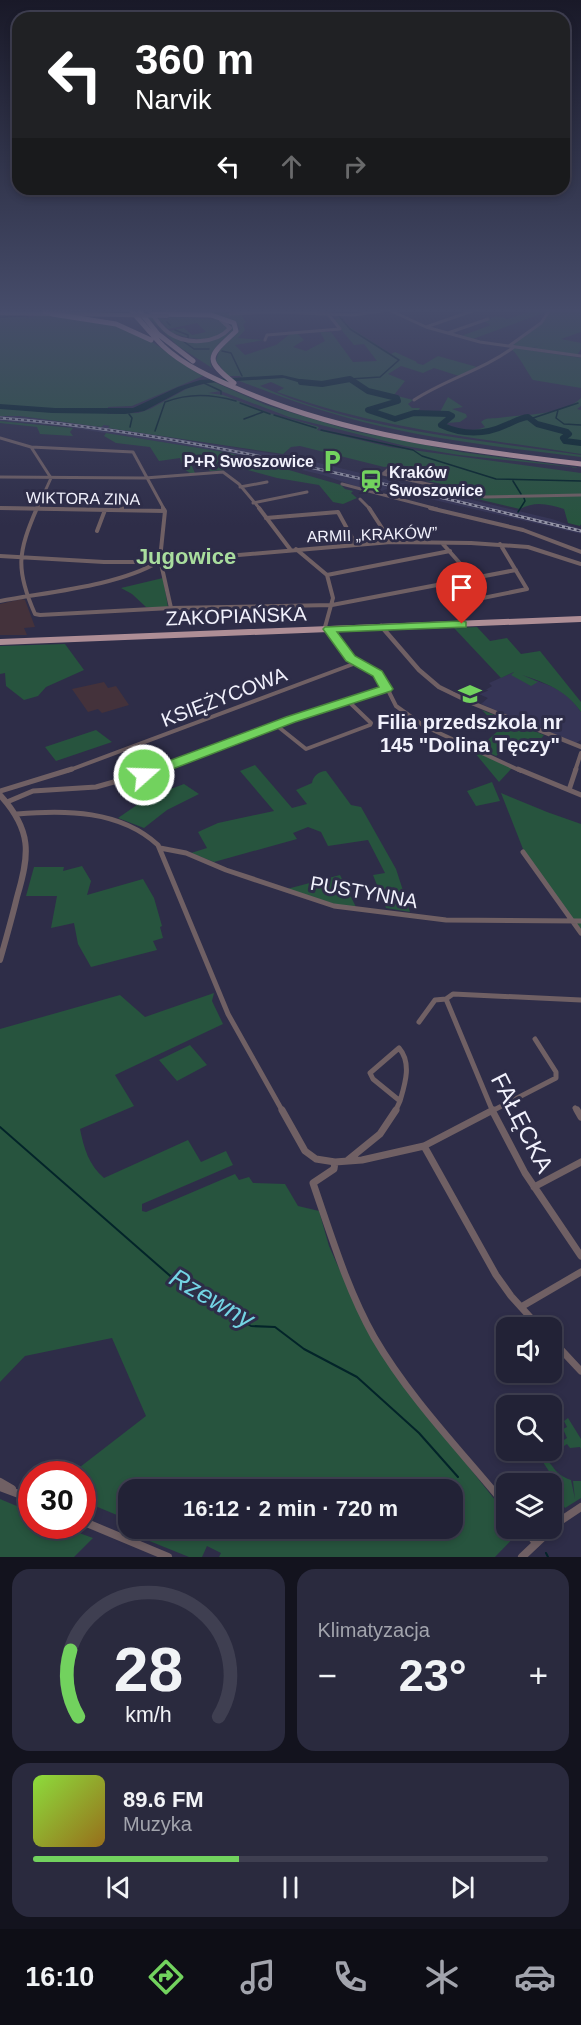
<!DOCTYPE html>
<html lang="pl">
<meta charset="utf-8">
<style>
body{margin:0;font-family:Helvetica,sans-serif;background:#2a2a3e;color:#f1f3f6;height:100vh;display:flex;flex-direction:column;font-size:22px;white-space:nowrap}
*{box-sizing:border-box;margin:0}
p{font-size:20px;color:#a2a4ad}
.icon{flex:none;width:33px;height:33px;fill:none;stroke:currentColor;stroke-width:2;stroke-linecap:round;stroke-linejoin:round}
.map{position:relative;height:1557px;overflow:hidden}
.drawer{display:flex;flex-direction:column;gap:12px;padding:12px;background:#13131e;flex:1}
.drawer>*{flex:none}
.guide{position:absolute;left:12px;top:12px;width:558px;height:183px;border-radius:18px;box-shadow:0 3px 9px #0003,0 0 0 2px #3f3f51;background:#202124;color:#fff;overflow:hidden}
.controls{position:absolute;left:496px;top:1317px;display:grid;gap:12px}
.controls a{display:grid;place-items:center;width:66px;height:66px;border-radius:12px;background:#222236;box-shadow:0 3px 9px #0003,0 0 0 2px #3f3f51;font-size:30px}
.speed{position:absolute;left:18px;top:1461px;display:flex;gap:12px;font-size:30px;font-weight:700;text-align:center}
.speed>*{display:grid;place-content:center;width:78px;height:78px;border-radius:50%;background:#222236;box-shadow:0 3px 9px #0003,0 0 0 2px #3f3f51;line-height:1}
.speed .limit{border:9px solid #d22;background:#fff;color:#111}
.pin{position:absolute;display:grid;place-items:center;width:51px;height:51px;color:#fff;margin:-62px -26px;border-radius:50% 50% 50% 0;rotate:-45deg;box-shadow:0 0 6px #0007}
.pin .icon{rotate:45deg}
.me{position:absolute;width:66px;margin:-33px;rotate:70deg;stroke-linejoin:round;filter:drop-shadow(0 0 4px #0008)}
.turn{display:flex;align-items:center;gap:21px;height:126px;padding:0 24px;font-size:27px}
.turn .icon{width:78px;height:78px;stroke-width:2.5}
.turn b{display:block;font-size:42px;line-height:51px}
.lanes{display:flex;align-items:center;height:57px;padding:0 24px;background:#0003;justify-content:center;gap:30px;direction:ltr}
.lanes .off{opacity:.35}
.big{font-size:45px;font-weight:700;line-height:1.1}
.drawer .tile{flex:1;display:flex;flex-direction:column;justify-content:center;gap:9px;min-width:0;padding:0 21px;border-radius:18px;background:#2a2a3e}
.drawer .dial{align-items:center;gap:0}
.dial svg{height:156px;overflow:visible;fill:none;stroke:#3f3f51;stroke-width:7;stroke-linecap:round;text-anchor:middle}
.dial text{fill:#f1f3f6;stroke:none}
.song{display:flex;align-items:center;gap:18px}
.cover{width:72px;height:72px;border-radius:9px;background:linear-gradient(135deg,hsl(90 70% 55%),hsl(40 70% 35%))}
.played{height:6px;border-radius:3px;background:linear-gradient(90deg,#72d25e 40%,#3f3f51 40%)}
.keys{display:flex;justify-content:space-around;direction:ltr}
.heat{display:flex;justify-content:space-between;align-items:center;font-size:33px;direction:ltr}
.drawer .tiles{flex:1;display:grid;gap:12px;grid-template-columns:1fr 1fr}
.tile:last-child{grid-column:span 2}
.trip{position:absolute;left:118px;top:1479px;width:345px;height:60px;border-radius:18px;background:#222236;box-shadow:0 3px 9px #0003,0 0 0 2px #3f3f51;font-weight:700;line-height:60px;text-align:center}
.tab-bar{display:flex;height:96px;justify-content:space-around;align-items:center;background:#0e0e16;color:#a2a4ad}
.tab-bar .icon{width:42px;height:42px}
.tab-bar .on{color:#72d25e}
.tab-bar b{font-size:27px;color:#f1f3f6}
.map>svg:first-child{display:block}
</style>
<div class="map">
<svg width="581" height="1557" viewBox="0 0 581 1557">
<rect width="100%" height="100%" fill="#2e2d48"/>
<!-- commercial -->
<path fill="#44323b" d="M22,599L25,600L35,627L24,628L27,635H0V604Z
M104,682L108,688L116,686L129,705L102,713L98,709L88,712L72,689Z"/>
<!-- built -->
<path fill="#363556" d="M0,416H20L101,427L103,424L110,426L109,428L294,457L552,519L581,529V534L387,489L376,493L323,475L230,453L61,426L0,421Z
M514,672L553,687L569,696L581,712V740L576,743L481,704L488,698L479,694L492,686L489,683Z"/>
<!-- green -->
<path fill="#27543e" d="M182,308H216L229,314H241L246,323L243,324L245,330L238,338L264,340L235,345L245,355L276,345L290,334L297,333L304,340L293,347L306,351L325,341L320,332H331L353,362L377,361L364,344L354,345L333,320L339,319L338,315L351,328L391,354L395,352L417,362L416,363L423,365L438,356L477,367L459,376L434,368L423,373L401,366L388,374L405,381L394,395L413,400L408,404L412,408H420L418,411L429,414L440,412L448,397L463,407L452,409L466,414L467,417L460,422L446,423C455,432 473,432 485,427L481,422C486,417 491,419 498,418C523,414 563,416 581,398V406L577,409L581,410V454C481,438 379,429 283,394L277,392L284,388L271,382L260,386C361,431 473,439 581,455V457C508,448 434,440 363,422C320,411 278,396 237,380H244L240,376H228L216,361L219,351L238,332L240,328L236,322L214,314L174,312Z
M538,308H550L549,311L473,339L461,336L491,325L483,321L497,316L508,319Z
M552,308H581V332L561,339L581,343V349L577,355L531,349L543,344L529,349L512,346C526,333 544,326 552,308Z
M0,314L27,315L26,319C38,310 95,319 111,324C123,327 139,334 149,340C168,352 183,366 203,376L132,406L108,407L107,414L138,413L150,409L190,387L214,382L266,405L353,431L461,452L581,468L459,455L405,446L289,417L221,391L208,393L223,395L272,414L319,427L317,430L390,447L581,473V524L580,526L568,523L564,509C548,504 535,501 520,509L465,496L467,489L427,481L419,477L409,467L401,465L384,467L300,446L291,447L283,454L108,428L110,426L104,425L101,427L20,416H0Z
M148,317H152C157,323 162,331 169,335C183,344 223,344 232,329L231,325L218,317L232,323L234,329C224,340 204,352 212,368L178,346Z
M157,317L168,320L169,317L216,319L223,322L228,328C215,345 184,339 169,331L184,328L192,335L206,332L197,323L168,329Z
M515,348L581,358V388L533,380C527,372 518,354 512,350Z
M0,421L73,428L70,432L73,436L40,434L37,427L0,423Z
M106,433L230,453L341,485L345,489L353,491L351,493L357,498L343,504L333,502L319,485L277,478L233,466L227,470L210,471L202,460L190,462L195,473H190L184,469L180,458L159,461L150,447L116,443L104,436Z
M163,578L168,607H146L132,594L121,588Z
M477,627L490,641L507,638L521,654L540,651L581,702V712C566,690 546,683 522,675L538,682L531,686L511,675L514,672L501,678L454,628Z
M65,644L84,670L46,687L38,696L24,700L6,686L5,673L0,674V646Z
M482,710L544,735L532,750L515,745L512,742L496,756L479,748L500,729Z
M96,730L112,742L56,761L45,747Z
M470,747L512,768L499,782Z
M255,765L292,808L307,804L296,790L312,783C313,776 319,771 326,771L351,805L361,807L396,869L410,912L386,908L373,875L385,873L368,840L328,846L321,832L308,827L293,833L297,839L214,862L191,853L207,848L198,832L218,823L274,811L240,771Z
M492,782L500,801L476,806L467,791Z
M184,784L199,794L167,810L144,828L118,818L147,798Z
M501,793L547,812L581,824V930L523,849Z
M82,866L91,881L87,895L143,879L154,898L162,926L160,927L163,938L153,941L157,950L91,967L78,944L74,923L51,928L57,896H26L34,867H64L63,871Z
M340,875L356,907L338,905L287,889Z
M214,993L212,1001L223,1024L115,1075L134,1106L80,1129C84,1149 89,1165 104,1178L188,1140L201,1162L226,1151L233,1165L142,1204V1211L146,1212L235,1174L239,1180L249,1177L253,1183L285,1184L298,1206L319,1211L329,1246L353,1300L403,1384L499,1505L498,1511L507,1524V1528L522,1529L495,1557H219L221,1553L207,1546L202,1557H189L137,1536L141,1528H453V1490H129V1520L83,1501L82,1474H71L146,1416L112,1338L25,1356L0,1382V1029L120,995L145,1017Z
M190,1045L207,1065L177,1081L159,1060Z
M568,1418L581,1439V1449L580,1447L570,1448L567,1444L561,1448L555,1458L552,1453L555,1449L552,1444L556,1445L567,1438L563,1429L567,1427L564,1421Z
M543,1458C556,1465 551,1473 571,1480L575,1499L573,1481H581V1498L565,1508L555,1495L556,1482L541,1459Z
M0,1499L31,1512L32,1526H60L93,1538L74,1557H0Z"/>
<!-- water -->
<path fill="#032429" d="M282,375L312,382L311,386L284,378L206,383L185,389L144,411L125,414L52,413L0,409V404L55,408H133L178,387L200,380Z"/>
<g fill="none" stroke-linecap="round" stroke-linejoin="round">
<!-- stream-far1 -->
<path stroke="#032429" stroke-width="1.5" d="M338,315L350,329L399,360L380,377L350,379
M0,317L27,316
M167,322L170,325
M175,330L188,335V338
M183,341L194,349H209
M222,351L231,353L242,376
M204,383L221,391V394
M240,403L270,414
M558,410L556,418L564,424L581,425
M129,414L132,418L130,427
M274,415L316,428
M533,418L578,403
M244,419L263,412
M321,430L413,450L422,456L496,479L581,481
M155,431L165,402C189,393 211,394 236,401
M513,481L521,494
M518,512L525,501L524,498"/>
<!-- stream -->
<path stroke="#032429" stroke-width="2" d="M0,1127L184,1288L251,1326L275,1327L304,1349L357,1377L419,1433L458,1477
M546,1553L548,1557"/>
<!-- river -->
<path stroke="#032429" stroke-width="6" d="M301,382L322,384L350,379L368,391L397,398L398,401L368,410L395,419L414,413L448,414L452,416L441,425C462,435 485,435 506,425C514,422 519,418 528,417L537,424L567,432L569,434L563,438L565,441L581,443"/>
<!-- minor-far3 -->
<path stroke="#706064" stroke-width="3" d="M230,314L275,312L353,315L389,310L426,327L480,342L581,356
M426,327L481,308
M448,333L488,319
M265,340L267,335L340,329L328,314
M509,346L541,323L551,308
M414,400C446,379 483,370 514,347
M0,438L31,447L51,478L37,509
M31,447L133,452L164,509
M383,474L485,497L581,495
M383,474L391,467H402L413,478V481
M0,477L145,478L223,472L239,484L260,509
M342,484L437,509
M240,487L267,482
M360,499L370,509
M253,503L307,492
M0,508L64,509
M121,509L124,498"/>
<!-- minor-far2 -->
<path stroke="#706064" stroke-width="4" d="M0,508L165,511
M37,508C18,552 15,569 35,614L40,615L171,608L332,605L516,570
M163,508L165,511L160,559L171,608
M259,508L290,549
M369,508L391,542
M430,508L523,530L581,552
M121,510L122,508
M266,518L338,512L356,545
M97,531L105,510
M442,543L473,578
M296,549L327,575L333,598L325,627
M0,556L104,562H158L391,542L471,543L528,547L581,564
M327,575L450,551
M443,585L458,603L527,589L500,544
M0,601C47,592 118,586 158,562
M329,629L353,661L382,678L396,706L424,726L521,771
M276,725L306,749L370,725L371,723L348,701
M67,771L356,663
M156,771L291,720L387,689
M575,771L581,753"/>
<!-- minor-far1 -->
<path stroke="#706064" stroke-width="5" d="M518,769L581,795
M569,790L576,769
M0,791L72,769
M7,802L33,791L96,787L160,769
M17,814C66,810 120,810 158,845L228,1014L283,1112
M160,848L186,853L226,870L334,906L446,920L581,921
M523,852L581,933
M446,999L493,1112
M419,1022L435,1000L446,999L453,994L581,1000
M399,1048C412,1063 405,1084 400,1101L373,1079L370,1073Z
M575,1108L578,1112
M395,1112L400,1101
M490,1112L556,1078V1072L535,1039"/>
<!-- minor -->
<path stroke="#706064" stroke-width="7" d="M282,1110L305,1151L316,1159L335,1162L334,1169L313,1183C331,1235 347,1289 374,1337C410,1399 462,1452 507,1507
M492,1110L525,1173L581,1256
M577,1110L581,1117
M424,1146L496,1275L511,1296L540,1328
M348,1160L380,1134L396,1110
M335,1162L362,1160L424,1146L493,1110
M534,1187L581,1162
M521,1307L581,1272
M552,1340L581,1371
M524,1528L536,1544"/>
<!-- tertiary-far2 -->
<path stroke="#706064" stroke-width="4.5" d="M381,626L419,670L439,687L472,703L581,747"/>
<!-- tertiary-far1 -->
<path stroke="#706064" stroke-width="6" d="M0,795C32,830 30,854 17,897C12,918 6,939 0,960"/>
<!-- tertiary -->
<path stroke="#706064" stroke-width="8" d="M0,1482L12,1489
M0,1487L32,1499
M82,1521L168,1557
M522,1557L560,1521L581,1507"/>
<!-- secondary -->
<path stroke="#937a80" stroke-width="4" d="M148,308C154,317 160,327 169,333C186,345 216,344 230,328L221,320
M0,313L51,314
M166,313L180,308
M64,314L120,315"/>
<!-- primary -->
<path stroke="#ae8e96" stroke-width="6" d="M0,642L581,619"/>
<!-- motorway -->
<path stroke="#c79fa9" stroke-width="5" d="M129,308C140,320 151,334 163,346C183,365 212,378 238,389C346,436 465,450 581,464
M137,308L158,334L193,361
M45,312L80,308
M52,314L116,324L151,340
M153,314L211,315L234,323L236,331C210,356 202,358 234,383"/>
<!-- rail casing -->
<g stroke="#9696a8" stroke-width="3">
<path id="rail" d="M0,418C197,433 389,486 581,531"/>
</g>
<!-- rail -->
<use href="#rail" stroke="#2e2d48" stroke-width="1.5" stroke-dasharray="3" stroke-linecap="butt"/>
<!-- secondary-bridge -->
<path stroke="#937a80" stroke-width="4" d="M120,315L167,316"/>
</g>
<!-- sky -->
<linearGradient id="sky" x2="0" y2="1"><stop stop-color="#191928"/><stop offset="0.59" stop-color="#464c6a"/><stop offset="1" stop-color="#464c6a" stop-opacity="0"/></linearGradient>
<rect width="581" height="526" fill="url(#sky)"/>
<!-- route -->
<path fill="#72d25e" stroke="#4a883d" stroke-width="1.5" d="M462,621L466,622V627L337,632L355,656L382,671L393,689L391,691L295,722L149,778L144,779L137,775L139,772L286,717L379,687L373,676L346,661L323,629L325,627Z"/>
<!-- icons -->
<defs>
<g id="parking-bare" transform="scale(1.8)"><path d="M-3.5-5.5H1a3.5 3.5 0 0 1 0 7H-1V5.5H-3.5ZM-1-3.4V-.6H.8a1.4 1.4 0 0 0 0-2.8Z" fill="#72d25e" stroke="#2e2d48" stroke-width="2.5" paint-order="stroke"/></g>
<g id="station-bare" transform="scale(1.8)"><path d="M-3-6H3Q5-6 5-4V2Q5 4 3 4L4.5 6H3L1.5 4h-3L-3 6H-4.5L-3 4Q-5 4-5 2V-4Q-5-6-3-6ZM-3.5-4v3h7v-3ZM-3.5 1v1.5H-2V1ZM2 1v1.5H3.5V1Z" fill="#72d25e" stroke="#2e2d48" stroke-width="2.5" paint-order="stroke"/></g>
<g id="school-bare" transform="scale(1.8)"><path d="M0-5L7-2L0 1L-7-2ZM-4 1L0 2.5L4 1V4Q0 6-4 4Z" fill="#72d25e" stroke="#2e2d48" stroke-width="2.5" paint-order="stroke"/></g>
</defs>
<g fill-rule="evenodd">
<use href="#parking-bare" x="332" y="461"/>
<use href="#station-bare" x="371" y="481"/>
<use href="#school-bare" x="470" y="694"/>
</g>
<g text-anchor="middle" stroke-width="6" stroke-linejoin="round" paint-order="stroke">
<!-- far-poi labels -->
<g font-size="16" font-weight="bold" fill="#f1f1fc" stroke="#2e2d48" text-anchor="end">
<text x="314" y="467">P+R Swoszowice</text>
<text x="389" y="478" text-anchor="start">Kraków<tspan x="389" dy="18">Swoszowice</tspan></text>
</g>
<!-- far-street labels -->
<g font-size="16" fill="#f1f1fc" stroke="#2e2d48">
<text transform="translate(83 498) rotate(1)" y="6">WIKTORA ZINA</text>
<text transform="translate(372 534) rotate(-2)" y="6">ARMII „KRAKÓW”</text>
</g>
<!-- street labels -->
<g font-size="20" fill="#f1f1fc" stroke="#2e2d48">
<text transform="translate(236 616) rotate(-2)" y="7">ZAKOPIAŃSKA</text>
<text transform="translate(224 697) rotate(-21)" y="7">KSIĘŻYCOWA</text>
<text transform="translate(364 892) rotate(10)" y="7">PUSTYNNA</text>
</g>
<!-- poi labels -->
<g font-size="20" font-weight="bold" fill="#f1f1fc" stroke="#2e2d48">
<text x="470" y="729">Filia przedszkola nr<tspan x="470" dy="23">145 "Dolina Tęczy"</tspan></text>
</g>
<!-- quarter labels -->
<g font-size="22" font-weight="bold" fill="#a9dd9e" stroke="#2e2d48">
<text x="186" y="564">Jugowice</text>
</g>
<!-- near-street labels -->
<g font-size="24" fill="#f1f1fc" stroke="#2e2d48">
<text transform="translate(522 1123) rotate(63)" y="8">FAŁĘCKA</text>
</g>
<!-- near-water labels -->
<g font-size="26" font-style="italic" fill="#73d4e4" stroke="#2e2d48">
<text transform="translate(212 1298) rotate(30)" y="9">Rzewny</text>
</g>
</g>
</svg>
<div class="controls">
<a><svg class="icon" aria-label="sound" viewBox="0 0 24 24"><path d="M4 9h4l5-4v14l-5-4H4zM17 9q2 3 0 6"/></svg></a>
<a><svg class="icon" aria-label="search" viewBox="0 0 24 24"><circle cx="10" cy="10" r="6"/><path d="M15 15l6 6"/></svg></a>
<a><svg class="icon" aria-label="layers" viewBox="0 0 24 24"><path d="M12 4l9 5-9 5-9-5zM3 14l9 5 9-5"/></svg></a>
</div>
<div class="speed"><div class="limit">30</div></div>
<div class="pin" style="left:462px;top:624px;background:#d93025"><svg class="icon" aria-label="arrive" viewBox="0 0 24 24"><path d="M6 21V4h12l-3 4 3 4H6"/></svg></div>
<svg class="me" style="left:144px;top:775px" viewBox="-20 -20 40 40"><circle r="17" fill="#72d25e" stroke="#fff" stroke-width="3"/><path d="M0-11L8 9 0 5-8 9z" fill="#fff"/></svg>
<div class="trip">16:12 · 2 min · 720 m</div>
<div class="guide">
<div class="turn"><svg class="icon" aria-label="left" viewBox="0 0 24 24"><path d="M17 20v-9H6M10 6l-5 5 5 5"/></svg><div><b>360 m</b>Narvik</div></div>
<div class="lanes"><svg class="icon" aria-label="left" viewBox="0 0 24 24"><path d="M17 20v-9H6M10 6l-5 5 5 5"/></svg><svg class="icon off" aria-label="ahead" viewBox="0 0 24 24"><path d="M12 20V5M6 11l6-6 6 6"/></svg><svg class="icon off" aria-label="right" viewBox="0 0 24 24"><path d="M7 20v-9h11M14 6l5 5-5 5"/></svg></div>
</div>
</div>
<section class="drawer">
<div class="tiles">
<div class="tile dial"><svg viewBox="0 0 100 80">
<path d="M14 69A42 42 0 1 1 86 69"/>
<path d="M14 69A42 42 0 0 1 10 35" stroke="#72d25e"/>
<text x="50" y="56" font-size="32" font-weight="700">28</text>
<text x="50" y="72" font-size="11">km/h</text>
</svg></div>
<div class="tile"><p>Klimatyzacja</p>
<div class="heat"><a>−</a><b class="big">23°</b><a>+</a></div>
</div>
<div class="tile">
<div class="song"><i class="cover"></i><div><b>89.6 FM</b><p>Muzyka</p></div></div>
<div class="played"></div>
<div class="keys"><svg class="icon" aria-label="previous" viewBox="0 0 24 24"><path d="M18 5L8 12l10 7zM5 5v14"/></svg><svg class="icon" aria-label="pause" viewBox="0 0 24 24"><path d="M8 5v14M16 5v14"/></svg><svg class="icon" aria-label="next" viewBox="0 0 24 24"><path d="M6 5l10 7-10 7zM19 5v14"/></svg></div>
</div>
</div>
</section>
<nav class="tab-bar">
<b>16:10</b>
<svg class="icon on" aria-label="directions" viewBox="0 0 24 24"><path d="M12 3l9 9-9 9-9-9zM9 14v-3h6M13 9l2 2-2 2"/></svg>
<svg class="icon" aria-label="music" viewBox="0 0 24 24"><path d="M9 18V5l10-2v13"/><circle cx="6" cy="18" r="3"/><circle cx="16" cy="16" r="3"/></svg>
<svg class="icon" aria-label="phone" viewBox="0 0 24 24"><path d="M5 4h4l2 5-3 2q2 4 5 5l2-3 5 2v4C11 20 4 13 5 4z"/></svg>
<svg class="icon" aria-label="climate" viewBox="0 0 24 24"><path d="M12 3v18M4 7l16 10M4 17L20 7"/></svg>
<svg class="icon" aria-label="car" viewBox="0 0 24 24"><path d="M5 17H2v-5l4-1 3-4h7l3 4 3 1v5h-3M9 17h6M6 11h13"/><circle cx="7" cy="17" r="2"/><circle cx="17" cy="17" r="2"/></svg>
</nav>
